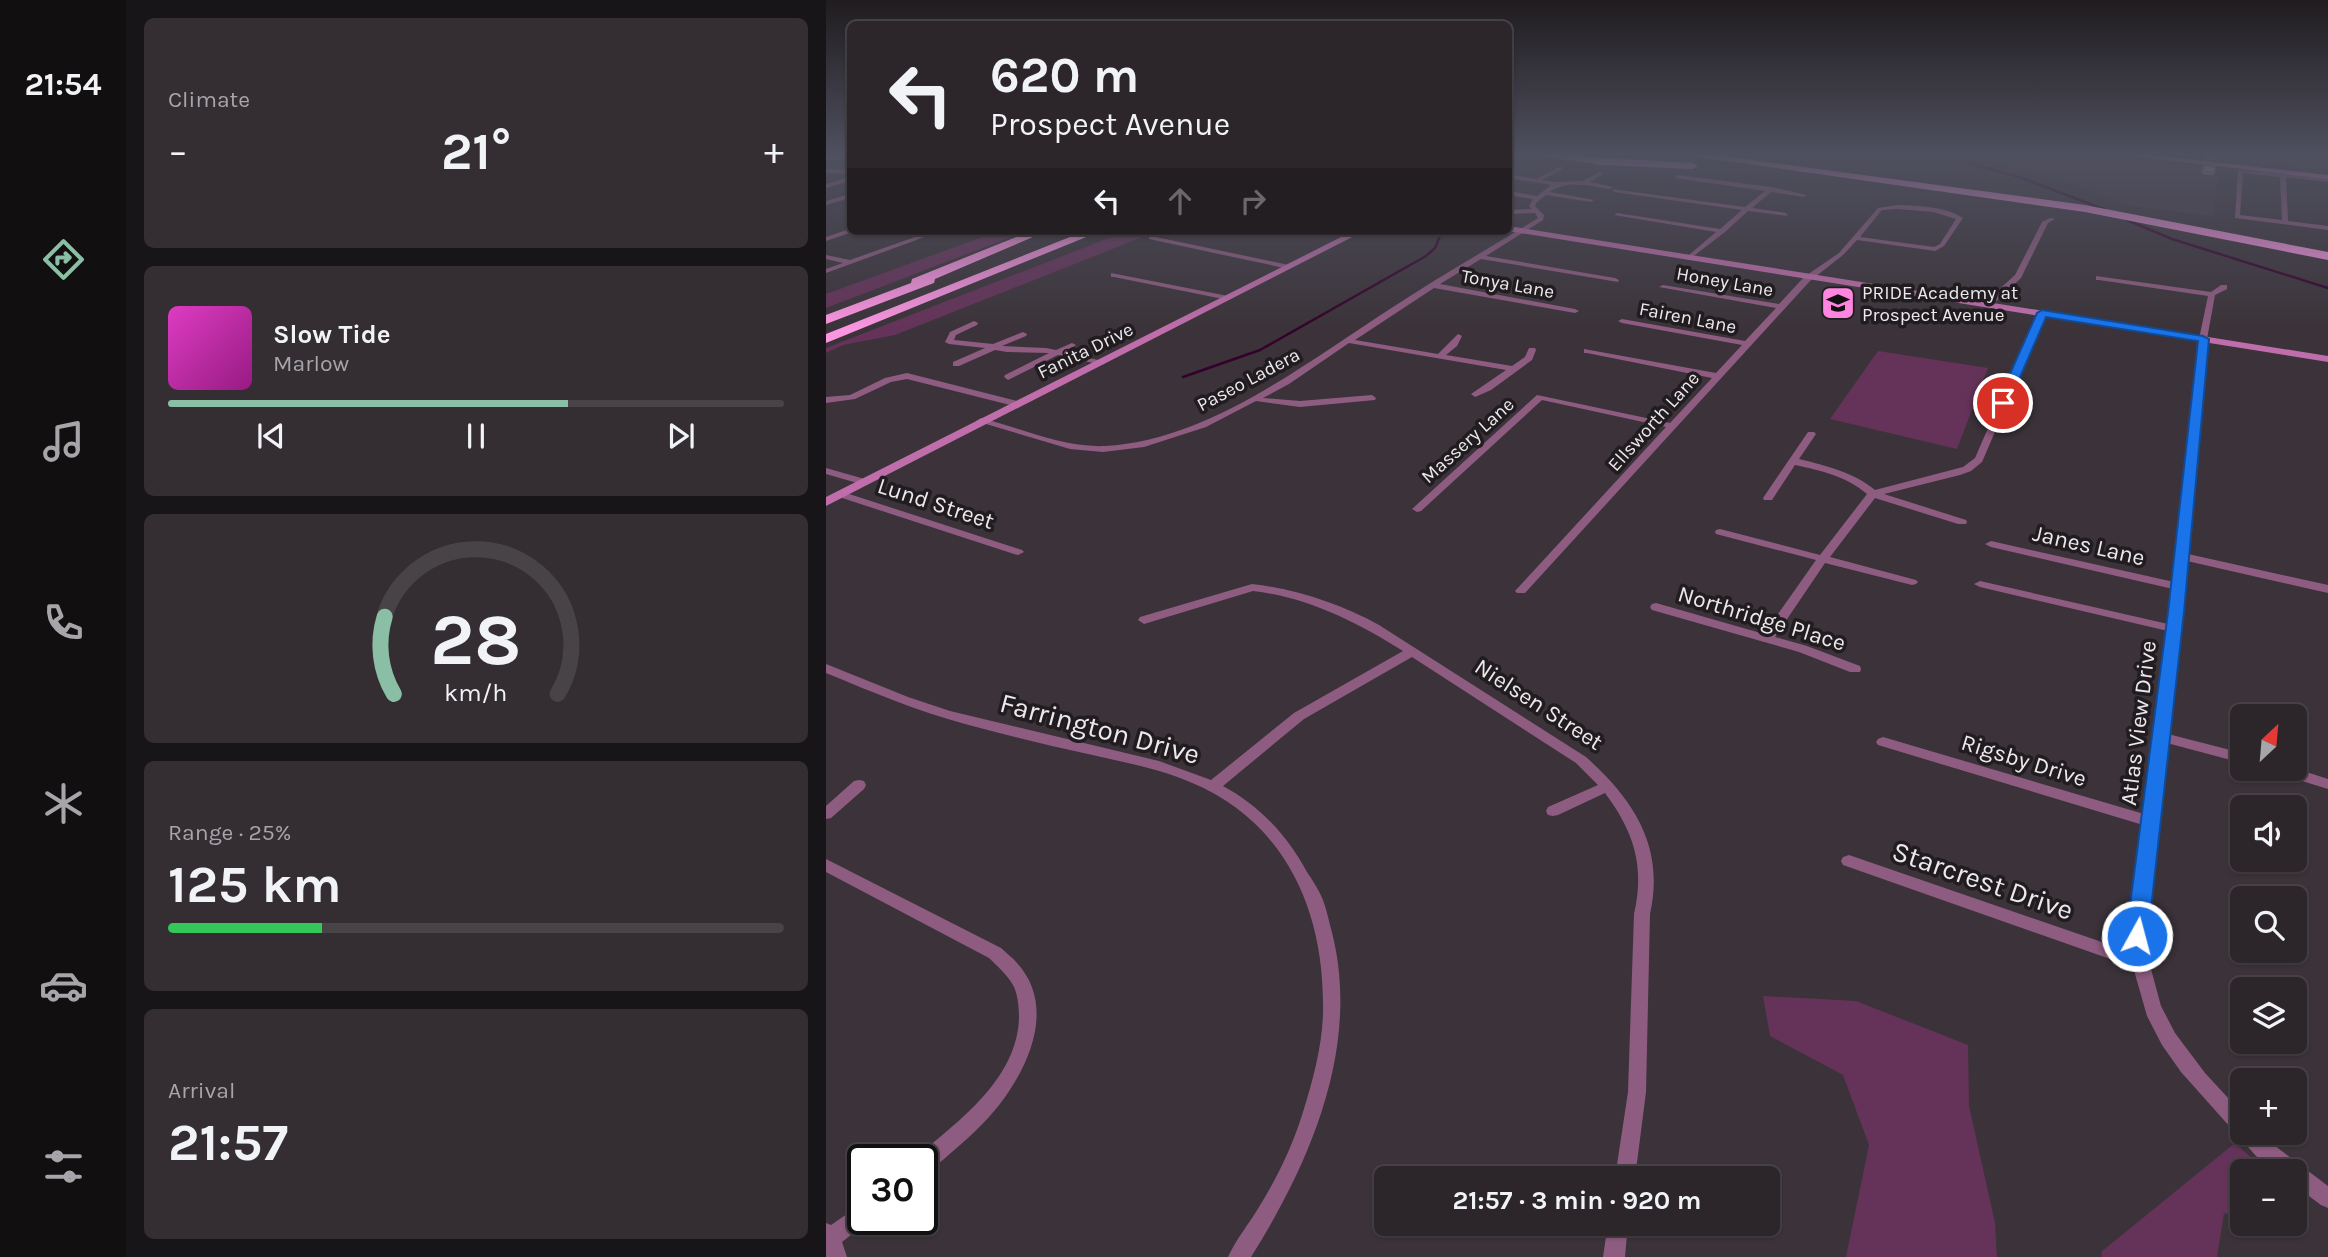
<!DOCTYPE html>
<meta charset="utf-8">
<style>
body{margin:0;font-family:Karla,sans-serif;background:#342e33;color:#f1f3f6;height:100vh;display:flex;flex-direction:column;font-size:26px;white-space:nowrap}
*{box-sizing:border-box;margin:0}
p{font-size:23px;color:#a6a5a9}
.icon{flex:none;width:38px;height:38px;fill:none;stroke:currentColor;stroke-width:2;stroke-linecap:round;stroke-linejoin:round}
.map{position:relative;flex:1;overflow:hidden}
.drawer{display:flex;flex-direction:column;gap:18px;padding:18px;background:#181518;width:700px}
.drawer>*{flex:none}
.guide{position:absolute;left:21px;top:21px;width:665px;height:214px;border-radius:10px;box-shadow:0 2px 5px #0004,0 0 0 2px #484347;background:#2c262b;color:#f1f3f6;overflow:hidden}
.needle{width:46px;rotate:26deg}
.tools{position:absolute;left:1404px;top:704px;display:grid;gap:14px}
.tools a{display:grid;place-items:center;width:77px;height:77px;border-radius:10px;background:#2c262b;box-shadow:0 2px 5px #0004,0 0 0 2px #484347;font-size:35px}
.speed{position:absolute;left:21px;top:1144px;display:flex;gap:14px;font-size:35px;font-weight:700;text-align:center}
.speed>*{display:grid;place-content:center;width:91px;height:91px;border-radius:50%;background:#2c262b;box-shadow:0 2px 5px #0004,0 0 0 2px #484347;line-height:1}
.speed .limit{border:4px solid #111;border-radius:10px;background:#fff;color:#111}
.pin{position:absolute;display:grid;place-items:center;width:60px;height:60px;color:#fff;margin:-30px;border:4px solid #fff;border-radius:50%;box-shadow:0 2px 7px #0007}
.me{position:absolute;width:77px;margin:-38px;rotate:7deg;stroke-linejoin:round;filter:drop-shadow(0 0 5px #0008)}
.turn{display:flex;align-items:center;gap:24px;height:147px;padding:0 28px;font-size:32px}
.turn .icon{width:91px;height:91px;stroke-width:2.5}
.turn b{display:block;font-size:49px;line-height:60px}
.lanes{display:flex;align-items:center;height:66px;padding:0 28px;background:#0003;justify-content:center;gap:35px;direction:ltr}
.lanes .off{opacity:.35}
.big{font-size:52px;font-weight:700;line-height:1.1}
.drawer .widget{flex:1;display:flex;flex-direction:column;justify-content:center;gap:10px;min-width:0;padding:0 24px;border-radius:10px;background:#342e33}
.drawer .dial{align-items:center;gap:0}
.dial svg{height:182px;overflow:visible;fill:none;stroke:#484347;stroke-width:7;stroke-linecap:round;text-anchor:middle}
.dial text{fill:#f1f3f6;stroke:none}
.song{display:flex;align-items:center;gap:21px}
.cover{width:84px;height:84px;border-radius:10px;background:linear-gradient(135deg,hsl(310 70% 55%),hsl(310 70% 35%))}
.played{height:7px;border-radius:4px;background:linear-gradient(90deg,#8abfa5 65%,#484347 65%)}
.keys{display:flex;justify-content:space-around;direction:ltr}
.heat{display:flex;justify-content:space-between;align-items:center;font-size:38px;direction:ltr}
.charge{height:10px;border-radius:5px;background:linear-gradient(90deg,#34c759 25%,#484347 0)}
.trip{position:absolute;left:548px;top:1166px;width:406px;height:70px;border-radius:10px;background:#2c262b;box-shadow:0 2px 5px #0004,0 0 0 2px #484347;font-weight:700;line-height:70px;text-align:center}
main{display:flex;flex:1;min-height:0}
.tab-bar{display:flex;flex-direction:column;width:126px;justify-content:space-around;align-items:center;background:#120f11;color:#a6a5a9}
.tab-bar .icon{width:49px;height:49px}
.tab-bar .current{color:#8abfa5}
.tab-bar b{font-size:32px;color:#f1f3f6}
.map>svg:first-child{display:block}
</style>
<main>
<nav class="tab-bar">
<b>21:54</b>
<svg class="icon current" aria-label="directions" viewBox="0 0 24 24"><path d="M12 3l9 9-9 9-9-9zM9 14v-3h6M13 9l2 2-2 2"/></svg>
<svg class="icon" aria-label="music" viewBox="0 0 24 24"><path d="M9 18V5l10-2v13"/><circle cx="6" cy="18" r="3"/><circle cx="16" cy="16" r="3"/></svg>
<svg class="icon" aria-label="phone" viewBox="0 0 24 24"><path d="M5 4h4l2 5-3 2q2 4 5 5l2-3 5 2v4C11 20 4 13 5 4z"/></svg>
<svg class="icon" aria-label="climate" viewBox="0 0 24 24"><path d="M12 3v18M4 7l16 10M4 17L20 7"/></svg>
<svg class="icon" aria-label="car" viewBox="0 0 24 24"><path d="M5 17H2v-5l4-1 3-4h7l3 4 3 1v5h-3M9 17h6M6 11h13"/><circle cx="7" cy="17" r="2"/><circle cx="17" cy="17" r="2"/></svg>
<svg class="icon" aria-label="filters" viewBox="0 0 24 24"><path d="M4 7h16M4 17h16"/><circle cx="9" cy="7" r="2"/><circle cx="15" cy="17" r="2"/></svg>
</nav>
<section class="drawer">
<div class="widget"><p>Climate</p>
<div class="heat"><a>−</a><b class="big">21°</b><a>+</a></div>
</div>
<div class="widget">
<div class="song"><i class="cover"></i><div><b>Slow Tide</b><p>Marlow</p></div></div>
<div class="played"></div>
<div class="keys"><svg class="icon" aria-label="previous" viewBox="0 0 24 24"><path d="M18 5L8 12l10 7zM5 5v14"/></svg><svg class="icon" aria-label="pause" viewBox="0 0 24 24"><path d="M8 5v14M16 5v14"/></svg><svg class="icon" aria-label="next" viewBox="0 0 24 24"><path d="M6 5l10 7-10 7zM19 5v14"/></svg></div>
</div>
<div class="widget dial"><svg viewBox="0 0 100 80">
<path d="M14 69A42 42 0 1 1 86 69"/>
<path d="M14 69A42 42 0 0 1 10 35" stroke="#8abfa5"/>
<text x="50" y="56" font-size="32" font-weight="700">28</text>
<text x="50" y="72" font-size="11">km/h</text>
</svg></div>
<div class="widget"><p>Range · 25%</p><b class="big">125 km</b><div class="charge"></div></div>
<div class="widget"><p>Arrival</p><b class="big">21:57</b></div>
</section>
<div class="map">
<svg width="1502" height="1257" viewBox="0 0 1502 1257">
<rect width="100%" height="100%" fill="#3b3339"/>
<!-- built -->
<path fill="#483a44" d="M1139,153H1266L1393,168L1388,216L1306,206L1254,187Z
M1347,153H1502V170L1373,156Z"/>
<!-- green -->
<path fill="#653359" d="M173,231H201L0,308V294Z
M301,231H332L69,335L17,345L0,353V348Z
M1052,351L1162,368L1131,449L1004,419Z
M937,996L1030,1001L1142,1045L1143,1106L1169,1223L1171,1257H1020L1043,1145L1017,1075L944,1036Z
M1409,1143L1440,1171H1416V1219L1398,1213L1391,1257H1276L1275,1252Z"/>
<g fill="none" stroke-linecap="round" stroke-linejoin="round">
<!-- stream -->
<path stroke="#35002b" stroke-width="2.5" d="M1109,153L1196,178L1280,210
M1301,220L1346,239L1502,288
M357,377L434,350L600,256L609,248L616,231"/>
<!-- minor -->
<path fill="#8f5c81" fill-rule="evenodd" d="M24,155V159L0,160V156Z
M735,166L737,169L716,180L730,182L757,181L775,171L777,174L764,182L787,187L784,189C765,186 740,179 724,192L768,200L765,202L720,195L710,203L709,206L718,215L717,220L660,256L789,278L793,280L792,282L655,259L614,284L749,309L753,311L749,313L608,288L529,340L612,354L632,334L636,336L631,346L620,355L686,366L699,357L703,348H709L710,350L706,360L665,390L649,397L645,394L680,370L523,343L463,384L437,398L474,401L546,395L550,398L549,400L474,407L430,401L380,427L318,447L277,452L244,449L150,421L155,418C195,428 237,448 279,446C384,440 481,362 567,307C614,276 664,248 712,218L709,213L682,214V210L706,209L703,206L707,199L682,195V191L711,196L725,185L682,178V174L710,179Z
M1412,170L1454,173L1457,171L1460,174L1502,178V182L1460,177L1462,221L1502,226V230L1409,218ZM1417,173L1454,177L1456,220L1414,215Z
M851,175L945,187L981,195L978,197L945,192L926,208L960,213L962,216L922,211L899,232L865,258L863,257V255L890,232L788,215L791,213L894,229L916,210L788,192L786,189L919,207L939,191L849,178Z
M24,177V181L0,188V184Z
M24,194V198L0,205V201Z
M1071,205C1092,206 1119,206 1137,218L1118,246L1109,251L1031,240L1017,255L984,281L699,593H691L689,591L840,427L716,400L595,511L591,512L586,509L711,395L844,423L886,378L761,353H758V349L890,373L916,345L796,323L792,321L796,319L919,341L950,308L833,287L837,285L953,304L978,277L1013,253L1052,208ZM1071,209L1107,212L1130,219L1114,244L1108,247L1034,237L1056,210Z
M1224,218L1229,219L1222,223L1195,278L1164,307H1158V303L1189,275L1216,222Z
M24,229L27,231L26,232L0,241V237Z
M106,231H115L0,273V269L17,263L0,259V255L24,260Z
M325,236L463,265L467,267L463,269L323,239V237Z
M285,273L402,296L406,298L402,300L288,277H285Z
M1270,276L1385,292L1395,285H1401V289L1389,295L1381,339L1362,554L1502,585V593L1361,561L1342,734L1416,753V763L1341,743L1319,936L1325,969L1335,1006L1349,1033L1379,1073L1416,1113V1132H1434L1444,1142L1502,1186V1208L1495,1205L1468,1185V1171H1450L1430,1156L1355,1072L1336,1045L1321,1016L1307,967L1017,865L1015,861L1017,857L1023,855L1305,952L1303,936L1317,825L1052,745L1050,742L1052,739L1057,737L1318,814L1342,631L1154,587L1148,584L1154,581L1342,624L1347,589L1165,547L1159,544L1165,541L1348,582L1373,339L1382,296L1273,280H1270Z
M1213,311L1220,313L1156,462L1145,471L1134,475L1058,494L1140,520L1141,522L1140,524H1132L1049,498L1004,557L1090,580L1092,582L1090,584L1086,585L999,563L949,637L981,646L1034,666L1035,669L1034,672H1024L973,652L826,610L824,607L826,604L830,603L938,634L990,560L890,534L889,532L890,530L894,529L994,555L1041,494C1020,476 996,471 969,465L946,500H938L937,498L982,432H988L990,434L973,459C1001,466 1027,472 1049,490L1137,467L1149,458Z
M148,321L152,323L151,325L130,335L128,340L167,344L197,332L201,334L200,336L176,346L220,348L230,350L246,343L250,345L239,352L280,362L276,365L232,355L182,380L178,377L179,375L223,353L181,352L169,350L133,366H127V362L159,348L123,344L119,342L124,332Z
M81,373L195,402L197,404L192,407L81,379L65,382L29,399L0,403V397L24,395L59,378Z
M0,468L42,480L43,482L38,485L0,474Z
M14,491L196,550L198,552L192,555L188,554L10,496V492Z
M426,584C470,589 515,604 553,625L760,757C808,800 839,847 824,914L820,1092L809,1178H789L802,1092L808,914C819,866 808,832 779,793L732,815L727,816L722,815L720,811L722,807L772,785L750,763L586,657L478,719L397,786C434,806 461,835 481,872C487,881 493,890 497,900C500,908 502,917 504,925C537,1041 486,1160 425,1257H402C410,1239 423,1224 433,1207C451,1178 467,1145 477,1112C488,1077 498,1039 497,1003C497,907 457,820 364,782C332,768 296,762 262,754C221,745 180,735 139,724C91,711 46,692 0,673V664L82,697L124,711L333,761L385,780L468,713L577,651C531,622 481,597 427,591L318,624L312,620L314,617Z
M1445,768H1468L1502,779V789L1447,772Z
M33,780L38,781L40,785L38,789L5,818L0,819V806L28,781Z
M0,859L175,948C180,953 186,957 191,963C234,1010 198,1078 163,1117C145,1137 123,1154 103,1172L96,1175V1160H88L89,1158C131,1122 191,1080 193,1018C193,1008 192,996 188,987C182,975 172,967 163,958L0,872Z
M37,1203V1220H44L16,1242L21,1257H0V1223L5,1225Z
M782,1223H802L799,1257H777Z"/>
<!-- tertiary -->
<path fill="#8f5c81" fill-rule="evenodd" d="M0,169L24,170V174L0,173Z"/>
<!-- secondary -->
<path fill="#c06eab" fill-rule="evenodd" d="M684,153H692L682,160Z
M682,226L1502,356V362L682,231Z
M527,231H538L0,506V497Z"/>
<!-- primary -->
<path fill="#e57ccb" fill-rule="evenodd" d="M1278,153H1307L1502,175V179Z"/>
<!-- motorway -->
<path fill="#fa95e0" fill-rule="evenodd" d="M698,153L867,163L872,166L867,169L776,165Z
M845,153H874L1259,205L1502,252V260L1259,212Z
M205,231H221L109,279L108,283L0,324V315L85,283L86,279Z
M259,231H275L0,343V334Z"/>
</g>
<!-- wall -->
<path fill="#a9a1a7" d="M1380,153H1399V155L1391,156L1389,160L1379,159Z
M1378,165L1389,166L1387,175L1376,174Z"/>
<!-- shaded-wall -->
<path fill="#8a8388" d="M1392,153H1399V155L1391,156Z"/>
<!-- building -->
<path fill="#c5bbc2" stroke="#8a8388" stroke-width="2" d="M1378,165L1389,166L1388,173L1376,171Z"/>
<!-- sky -->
<linearGradient id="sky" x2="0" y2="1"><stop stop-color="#201c1f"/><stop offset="0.47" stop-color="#4f505f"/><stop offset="1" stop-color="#4f505f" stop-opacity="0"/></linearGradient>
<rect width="1502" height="329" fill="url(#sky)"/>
<!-- route -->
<path fill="#1a73e8" stroke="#114b97" stroke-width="2" d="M1216,310L1377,336L1383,339L1358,612L1322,936L1318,942L1311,945L1303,942L1300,936L1342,612L1372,341L1220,317L1183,403L1173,406L1171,403L1211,313Z"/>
<!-- icons -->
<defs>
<g id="school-square" transform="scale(1.75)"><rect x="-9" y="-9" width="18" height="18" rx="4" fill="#fe86e0" stroke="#201c1f"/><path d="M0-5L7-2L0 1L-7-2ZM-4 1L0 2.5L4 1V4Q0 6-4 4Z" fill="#111"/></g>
</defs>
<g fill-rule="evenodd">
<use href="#school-square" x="1012" y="303"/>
</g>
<g text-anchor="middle" stroke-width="7" stroke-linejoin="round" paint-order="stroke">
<!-- far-street labels -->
<g font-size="19" fill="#ede8ec" stroke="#201c1f">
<text transform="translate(899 281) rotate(10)" y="7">Honey Lane</text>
<text transform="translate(682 283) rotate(10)" y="7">Tonya Lane</text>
<text transform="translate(862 317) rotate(11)" y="7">Fairen Lane</text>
<text transform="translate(259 350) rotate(-26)" y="7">Fanita Drive</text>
<text transform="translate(422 379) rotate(-28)" y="7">Paseo Ladera</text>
<text transform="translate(827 421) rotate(-48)" y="7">Ellsworth Lane</text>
<text transform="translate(641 440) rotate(-42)" y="7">Massery Lane</text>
</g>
<!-- far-poi labels -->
<g font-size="19" fill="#ede8ec" stroke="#201c1f" text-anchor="start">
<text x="1036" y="299">PRIDE Academy at<tspan x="1036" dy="22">Prospect Avenue</tspan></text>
</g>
<!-- street labels -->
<g font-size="23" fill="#ede8ec" stroke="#201c1f">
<text transform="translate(110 503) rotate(18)" y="8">Lund Street</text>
<text transform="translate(1263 545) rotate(13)" y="8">Janes Lane</text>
<text transform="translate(936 618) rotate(17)" y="8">Northridge Place</text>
<text transform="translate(713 704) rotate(33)" y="8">Nielsen Street</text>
<text transform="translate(1312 723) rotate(-83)" y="8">Atlas View Drive</text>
<text transform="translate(1198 760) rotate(17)" y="8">Rigsby Drive</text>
</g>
<!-- near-street labels -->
<g font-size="28" fill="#ede8ec" stroke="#201c1f">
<text transform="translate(274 728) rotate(15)" y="10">Farrington Drive</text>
<text transform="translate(1157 880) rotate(19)" y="10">Starcrest Drive</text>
</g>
</g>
</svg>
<div class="tools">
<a><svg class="needle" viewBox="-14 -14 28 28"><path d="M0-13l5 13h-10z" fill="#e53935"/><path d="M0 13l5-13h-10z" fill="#a6a5a9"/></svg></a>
<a><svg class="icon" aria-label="sound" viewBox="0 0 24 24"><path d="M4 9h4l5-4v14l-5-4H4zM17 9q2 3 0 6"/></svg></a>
<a><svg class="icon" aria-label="search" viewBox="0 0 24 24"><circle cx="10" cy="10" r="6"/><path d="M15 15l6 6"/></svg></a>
<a><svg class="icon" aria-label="layers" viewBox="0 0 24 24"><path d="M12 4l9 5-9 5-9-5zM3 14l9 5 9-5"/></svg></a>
<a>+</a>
<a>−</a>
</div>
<div class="speed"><div class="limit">30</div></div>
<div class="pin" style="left:1177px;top:403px;background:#d93025"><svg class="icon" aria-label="arrive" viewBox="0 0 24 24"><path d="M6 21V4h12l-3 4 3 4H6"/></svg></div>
<svg class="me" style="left:1311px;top:936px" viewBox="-20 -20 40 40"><circle r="17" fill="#1a73e8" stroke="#fff" stroke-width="3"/><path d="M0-11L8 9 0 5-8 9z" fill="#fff"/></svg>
<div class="trip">21:57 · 3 min · 920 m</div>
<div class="guide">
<div class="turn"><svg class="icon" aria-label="left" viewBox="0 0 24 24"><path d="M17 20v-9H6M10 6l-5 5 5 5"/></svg><div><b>620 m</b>Prospect Avenue</div></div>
<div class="lanes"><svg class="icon" aria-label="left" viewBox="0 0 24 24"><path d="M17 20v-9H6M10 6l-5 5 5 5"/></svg><svg class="icon off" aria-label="ahead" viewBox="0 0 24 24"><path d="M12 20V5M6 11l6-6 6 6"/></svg><svg class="icon off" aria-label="right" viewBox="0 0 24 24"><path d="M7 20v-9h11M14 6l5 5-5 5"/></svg></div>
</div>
</div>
</main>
